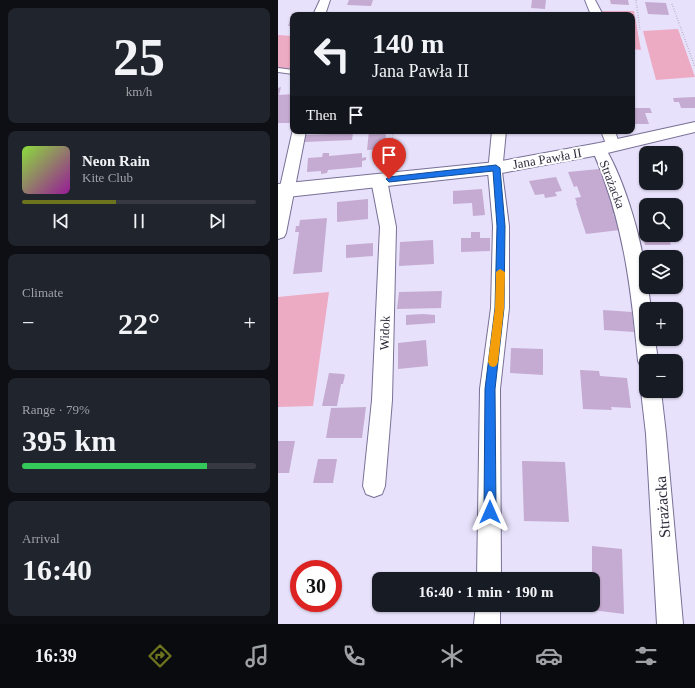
<!DOCTYPE html>
<meta charset="utf-8">
<style>
body{margin:0;font-family:"Times New Roman",serif;background:#20242c;color:#f1f3f6;height:100vh;display:flex;flex-direction:column;font-size:15px;white-space:nowrap}
*{box-sizing:border-box;margin:0}
p{font-size:13px;color:#9ea1a6}
.icon{flex:none;width:22px;height:22px;fill:none;stroke:currentColor;stroke-width:2;stroke-linecap:round;stroke-linejoin:round}
.map{position:relative;flex:1;overflow:hidden}
.panel{display:flex;flex-direction:column;gap:8px;padding:8px;background:#0d0f14;width:278px}
.panel>*{flex:none}
.banner{position:absolute;left:12px;top:12px;width:345px;height:122px;border-radius:8px;box-shadow:0 1px 3px #0004;background:#171b24;color:#f1f3f6;overflow:hidden}
.tools{position:absolute;left:361px;top:146px;display:grid;gap:8px}
.tools a{display:grid;place-items:center;width:44px;height:44px;border-radius:8px;background:#171b24;box-shadow:0 1px 3px #0004;font-size:20px}
.speed{position:absolute;left:12px;top:560px;display:flex;gap:8px;font-size:20px;font-weight:700;text-align:center}
.speed>*{display:grid;place-content:center;width:52px;height:52px;border-radius:50%;background:#171b24;box-shadow:0 1px 3px #0004;line-height:1}
.speed .limit{border:6px solid #d22;background:#fff;color:#111}
.pin{position:absolute;display:grid;place-items:center;width:34px;height:34px;color:#fff;margin:-41px -17px;border-radius:50% 50% 50% 0;rotate:-45deg;box-shadow:0 0 4px #0007}
.pin .icon{rotate:45deg}
.me{position:absolute;width:44px;margin:-22px;rotate:0deg;stroke-linejoin:round;filter:drop-shadow(0 0 3px #0008)}
.turn{display:flex;align-items:center;gap:14px;height:84px;padding:0 16px;font-size:18px}
.turn .icon{width:52px;height:52px;stroke-width:2.5}
.turn b{display:block;font-size:28px;line-height:34px}
.then{display:flex;align-items:center;height:38px;padding:0 16px;background:#0003;gap:8px;font-size:15px}
.big{font-size:30px;font-weight:800;line-height:1.1}
.panel .widget{flex:1;display:flex;flex-direction:column;justify-content:center;gap:6px;min-width:0;padding:0 14px;border-radius:8px;background:#20242c}
.panel .dial{align-items:center;gap:0}
.dial b{font-size:52px;line-height:1}
.song{display:flex;align-items:center;gap:12px}
.cover{width:48px;height:48px;border-radius:6px;background:linear-gradient(135deg,hsl(90 70% 55%),hsl(300 70% 35%))}
.played{height:4px;border-radius:2px;background:linear-gradient(90deg,#6c741d 40%,#363941 40%)}
.keys{display:flex;justify-content:space-around;direction:ltr}
.heat{display:flex;justify-content:space-between;align-items:center;font-size:22px;direction:ltr}
.charge{height:6px;border-radius:3px;background:linear-gradient(90deg,#34c759 79%,#363941 0)}
.trip{position:absolute;left:94px;top:572px;width:228px;height:40px;border-radius:8px;background:#171b24;box-shadow:0 1px 3px #0004;font-weight:800;line-height:40px;text-align:center}
.dock{display:flex;height:64px;justify-content:space-around;align-items:center;background:#090b0e;color:#9ea1a6}
.dock .icon{width:28px;height:28px}
.dock .selected{color:#6c741d}
.dock b{font-size:18px;color:#f1f3f6}
main{display:flex;flex:1;min-height:0}
.map>svg:first-child{display:block}
</style>
<main>
<section class="panel">
<div class="widget dial"><b>25</b><p>km/h</p></div>
<div class="widget">
<div class="song"><i class="cover"></i><div><b>Neon Rain</b><p>Kite Club</p></div></div>
<div class="played"></div>
<div class="keys"><svg class="icon" aria-label="previous" viewBox="0 0 24 24"><path d="M18 5L8 12l10 7zM5 5v14"/></svg><svg class="icon" aria-label="pause" viewBox="0 0 24 24"><path d="M8 5v14M16 5v14"/></svg><svg class="icon" aria-label="next" viewBox="0 0 24 24"><path d="M6 5l10 7-10 7zM19 5v14"/></svg></div>
</div>
<div class="widget"><p>Climate</p>
<div class="heat"><a>−</a><b class="big">22°</b><a>+</a></div>
</div>
<div class="widget"><p>Range · 79%</p><b class="big">395 km</b><div class="charge"></div></div>
<div class="widget"><p>Arrival</p><b class="big">16:40</b></div>
</section>
<div class="map">
<svg width="417" height="624" viewBox="0 0 417 624">
<rect width="100%" height="100%" fill="#e7e1fb"/>
<!-- green -->
<path fill="#edaac3" d="M323,11H356L363,50L354,49V15H324Z
M400,29L417,77L378,80L365,31Z
M0,35L15,36V69L0,68Z
M51,292L35,406L0,407V297Z"/>
<!-- building -->
<path fill="#c5abd1" d="M71,0H95L93,6L69,5Z
M254,0H268L267,9L253,8Z
M332,0H350L351,5L333,4Z
M367,2L388,3L391,15L370,14Z
M15,12V13H29V15H15V26H10Z
M3,87L1,95L15,94V111H14L12,123H0V88Z
M417,97V108H403L401,102H396L395,98Z
M354,107L356,108H372L374,113H367L371,124H354Z
M91,131H108L107,149L89,150Z
M75,133L74,140L26,142L27,135Z
M45,153H51V156L84,153V158L88,157V160L84,161V167L50,170L49,173L43,174V171L29,172L30,158L44,157Z
M321,169L339,213L335,214L342,230L308,234L298,203H299L297,198L303,197L299,186L296,187L290,172Z
M278,177L284,191L277,192L279,196L267,198L266,194L257,195L251,181Z
M204,189L207,215L195,216L194,203L175,204V191Z
M90,199V219L59,222V202Z
M49,218L44,272L15,274L21,232H17L18,226H21L22,220Z
M363,226H368V235H390L393,245H367Z
M193,232H202V238H212V251L183,252V238H193Z
M155,240L156,264L121,266L122,242Z
M95,243V256L68,258V245Z
M164,291L163,308L119,309L121,292Z
M325,310L354,312L356,332L326,330Z
M145,314L157,315V323L128,325V315Z
M148,340L150,366L120,369V343Z
M233,348L265,349V375L232,373Z
M302,370L321,371L322,376L349,378L353,408L333,407L334,410L305,409Z
M51,373L65,374L67,375L65,384H63L59,406H44Z
M88,407L84,438H48L53,408Z
M0,441H17L11,473H0Z
M40,459H59L55,483H35Z
M244,461L287,462L291,522L246,521Z
M314,546L344,549L346,614L314,610L315,579H314Z"/>
<g fill="none" stroke-linecap="round" stroke-linejoin="round">
<!-- lane casing -->
<g stroke="#787096" stroke-width="2">
<path id="lane" d="M0,68L15,70V74L0,72Z"/>
</g>
<!-- street casing -->
<g stroke="#787096" stroke-width="2">
<path id="street" d="M42,0H52L47,15H35Z
M307,0H317L325,15H313Z
M15,129V131H28L8,233L6,237L0,239V196Z
M214,131H228L224,172L231,226V308L222,389L223,579H199L202,389L213,308L215,226L210,172Z
M323,131H337L342,146L340,149L335,151L330,149Z
M321,144L326,146C346,178 368,249 368,287H370L373,309H368V339H377L380,361H368V369L363,367L360,361C353,286 345,219 314,149L316,146Z
M101,175L106,176L109,180L118,227L114,400L107,486L104,494L96,497L88,494L85,486L94,400L102,227L93,180L96,176Z
M368,384V391H383L388,434L405,624H379L368,434L363,391L366,385Z
M198,605H222V624H196Z"/>
</g>
<!-- secondary casing -->
<g stroke="#787096" stroke-width="2">
<path id="secondary" d="M417,122V132L321,155L218,174L0,198V184L218,162L321,143Z"/>
</g>
<!-- path-far1 -->
<path stroke="#9a94ab" stroke-width="1.5" stroke-dasharray="0.5 2" stroke-linecap="butt" d="M358,0L362,30
M394,4L417,67
M113,155L115,131"/>
<!-- path -->
<path stroke="#9a94ab" stroke-width="2.5" stroke-dasharray="1 3" stroke-linecap="butt" d="M112,165L113,154"/>
<!-- lane -->
<use href="#lane" fill="#fff" fill-rule="evenodd"/>
<!-- street -->
<use href="#street" fill="#fff" fill-rule="evenodd"/>
<!-- secondary -->
<use href="#secondary" fill="#fff" fill-rule="evenodd"/>
</g>
<!-- route -->
<path fill="#1a73e8" stroke="#114b97" d="M218,165L222,168L227,226L226,308L217,389L218,512L216,516L212,517L208,516L206,512L207,389L217,308L219,226L215,171L111,182L108,179L111,177Z"/>
<!-- slow -->
<path fill="#f59e0b" d="M222,269L227,272L226,308L220,362L218,366L215,367L212,366L210,362L217,308L218,272Z"/>
<g text-anchor="middle" stroke-width="4" stroke-linejoin="round" paint-order="stroke">
<!-- street labels -->
<g font-size="13" fill="#302c3d" stroke="#fff">
<text transform="translate(269 158) rotate(-10)" y="5">Jana Pawła II</text>
<text transform="translate(335 184) rotate(69)" y="5">Strażacka</text>
<text transform="translate(106 333) rotate(-88)" y="5">Widok</text>
</g>
<!-- near-street labels -->
<g font-size="16" fill="#302c3d" stroke="#fff">
<text transform="translate(384 507) rotate(-94)" y="6">Strażacka</text>
</g>
</g>
</svg>
<div class="tools">
<a><svg class="icon" aria-label="sound" viewBox="0 0 24 24"><path d="M4 9h4l5-4v14l-5-4H4zM17 9q2 3 0 6"/></svg></a>
<a><svg class="icon" aria-label="search" viewBox="0 0 24 24"><circle cx="10" cy="10" r="6"/><path d="M15 15l6 6"/></svg></a>
<a><svg class="icon" aria-label="layers" viewBox="0 0 24 24"><path d="M12 4l9 5-9 5-9-5zM3 14l9 5 9-5"/></svg></a>
<a>+</a>
<a>−</a>
</div>
<div class="speed"><div class="limit">30</div></div>
<div class="pin" style="left:111px;top:179px;background:#d93025"><svg class="icon" aria-label="arrive" viewBox="0 0 24 24"><path d="M6 21V4h12l-3 4 3 4H6"/></svg></div>
<svg class="me" style="left:212px;top:512px" viewBox="-20 -20 40 40"><path d="M0-17L14 15 0 8-14 15z" fill="#1a73e8" stroke="#fff" stroke-width="4"/></svg>
<div class="trip">16:40 · 1 min · 190 m</div>
<div class="banner">
<div class="turn"><svg class="icon" aria-label="left" viewBox="0 0 24 24"><path d="M17 20v-9H6M10 6l-5 5 5 5"/></svg><div><b>140 m</b>Jana Pawła II</div></div>
<div class="then">Then<svg class="icon" aria-label="arrive" viewBox="0 0 24 24"><path d="M6 21V4h12l-3 4 3 4H6"/></svg></div>
</div>
</div>
</main>
<nav class="dock">
<b>16:39</b>
<svg class="icon selected" aria-label="directions" viewBox="0 0 24 24"><path d="M12 3l9 9-9 9-9-9zM9 14v-3h6M13 9l2 2-2 2"/></svg>
<svg class="icon" aria-label="music" viewBox="0 0 24 24"><path d="M9 18V5l10-2v13"/><circle cx="6" cy="18" r="3"/><circle cx="16" cy="16" r="3"/></svg>
<svg class="icon" aria-label="phone" viewBox="0 0 24 24"><path d="M5 4h4l2 5-3 2q2 4 5 5l2-3 5 2v4C11 20 4 13 5 4z"/></svg>
<svg class="icon" aria-label="climate" viewBox="0 0 24 24"><path d="M12 3v18M4 7l16 10M4 17L20 7"/></svg>
<svg class="icon" aria-label="car" viewBox="0 0 24 24"><path d="M5 17H2v-5l4-1 3-4h7l3 4 3 1v5h-3M9 17h6M6 11h13"/><circle cx="7" cy="17" r="2"/><circle cx="17" cy="17" r="2"/></svg>
<svg class="icon" aria-label="filters" viewBox="0 0 24 24"><path d="M4 7h16M4 17h16"/><circle cx="9" cy="7" r="2"/><circle cx="15" cy="17" r="2"/></svg>
</nav>
